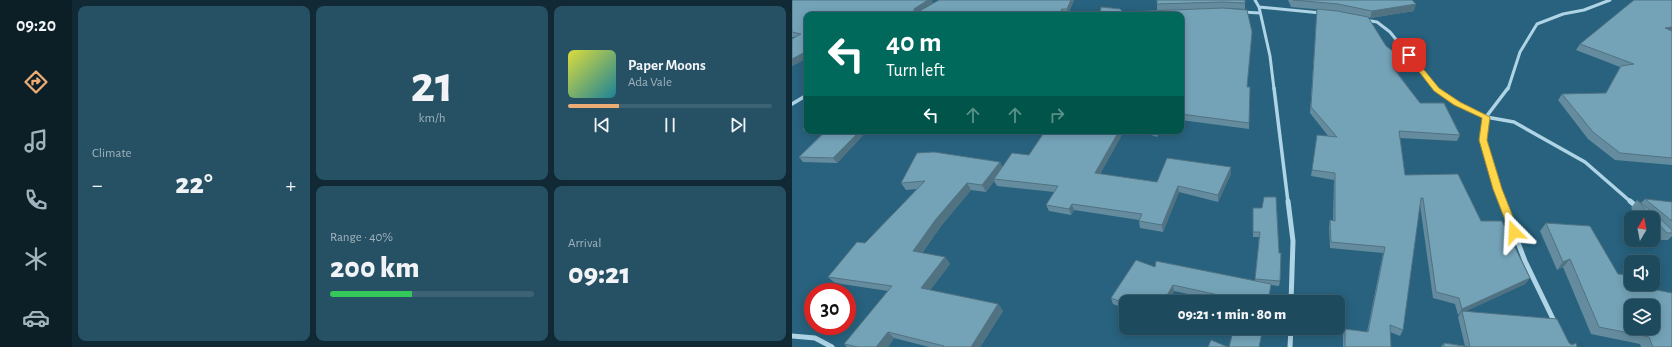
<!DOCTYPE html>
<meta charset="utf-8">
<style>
body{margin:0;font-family:"Alegreya Sans",sans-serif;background:#265164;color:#f1f3f6;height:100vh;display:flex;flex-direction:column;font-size:15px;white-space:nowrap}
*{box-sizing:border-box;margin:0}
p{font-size:13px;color:#a1b3bc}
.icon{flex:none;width:22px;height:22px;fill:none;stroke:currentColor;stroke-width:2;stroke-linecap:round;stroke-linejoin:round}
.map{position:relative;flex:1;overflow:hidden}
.details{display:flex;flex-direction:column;gap:6px;padding:6px;background:#102934;width:720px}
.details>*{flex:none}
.top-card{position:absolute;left:12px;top:12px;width:380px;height:122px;border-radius:8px;box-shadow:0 2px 10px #0003,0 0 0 1px #3c6273;background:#00695c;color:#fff;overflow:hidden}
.needle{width:26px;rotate:10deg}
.controls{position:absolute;left:832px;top:211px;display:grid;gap:8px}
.controls a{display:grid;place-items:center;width:36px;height:36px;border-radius:8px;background:#1e4a5e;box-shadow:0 2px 10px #0003,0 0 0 1px #3c6273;font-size:20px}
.speed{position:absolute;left:12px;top:283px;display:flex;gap:8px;font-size:20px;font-weight:700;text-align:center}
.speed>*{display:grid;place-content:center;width:52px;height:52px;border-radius:50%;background:#1e4a5e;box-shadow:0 2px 10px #0003,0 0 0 1px #3c6273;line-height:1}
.speed .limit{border:6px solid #d22;background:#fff;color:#111}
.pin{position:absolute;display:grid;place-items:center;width:34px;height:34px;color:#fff;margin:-17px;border-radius:8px;box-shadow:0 2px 6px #0006}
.me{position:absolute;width:44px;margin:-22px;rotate:339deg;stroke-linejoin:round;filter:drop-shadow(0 0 3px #0008)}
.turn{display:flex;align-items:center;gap:14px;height:84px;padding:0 16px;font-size:18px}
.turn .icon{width:52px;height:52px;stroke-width:2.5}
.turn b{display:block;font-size:28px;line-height:34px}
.lanes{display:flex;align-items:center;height:38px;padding:0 16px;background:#0003;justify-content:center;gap:20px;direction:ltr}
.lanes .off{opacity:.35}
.big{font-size:30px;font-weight:800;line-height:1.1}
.details .tile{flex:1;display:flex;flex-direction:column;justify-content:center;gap:6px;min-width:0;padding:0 14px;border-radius:8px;background:#265164}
.details .dial{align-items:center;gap:0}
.dial b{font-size:52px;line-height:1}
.song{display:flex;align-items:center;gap:12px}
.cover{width:48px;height:48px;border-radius:6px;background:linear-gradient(135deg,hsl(60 70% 55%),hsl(190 70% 35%))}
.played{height:4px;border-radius:2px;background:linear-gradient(90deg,#ecad75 25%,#3c6273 25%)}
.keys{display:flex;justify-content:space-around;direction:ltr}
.heat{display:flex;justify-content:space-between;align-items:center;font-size:22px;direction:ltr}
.charge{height:6px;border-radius:3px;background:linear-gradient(90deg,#34c759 40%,#3c6273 0)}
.details .tiles{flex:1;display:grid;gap:6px;grid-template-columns:repeat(3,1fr)}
.tile:first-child{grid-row:span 2}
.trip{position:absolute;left:327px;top:295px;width:226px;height:40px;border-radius:8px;background:#1e4a5e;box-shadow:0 2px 10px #0003,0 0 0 1px #3c6273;font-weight:800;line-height:40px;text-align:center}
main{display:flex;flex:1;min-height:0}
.tab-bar{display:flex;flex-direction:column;width:72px;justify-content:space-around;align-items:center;background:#0c1e26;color:#a1b3bc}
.tab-bar .icon{width:28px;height:28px}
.tab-bar .selected{color:#ecad75}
.tab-bar b{font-size:18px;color:#f1f3f6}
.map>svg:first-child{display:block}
</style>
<main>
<nav class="tab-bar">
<b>09:20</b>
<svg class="icon selected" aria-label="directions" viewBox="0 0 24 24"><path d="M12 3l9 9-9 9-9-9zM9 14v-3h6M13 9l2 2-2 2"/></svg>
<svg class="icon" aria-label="music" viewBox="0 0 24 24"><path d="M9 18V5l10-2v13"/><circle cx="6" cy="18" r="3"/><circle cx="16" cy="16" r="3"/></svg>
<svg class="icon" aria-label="phone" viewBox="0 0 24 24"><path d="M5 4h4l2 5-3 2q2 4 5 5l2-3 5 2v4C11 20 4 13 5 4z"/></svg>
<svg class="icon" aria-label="climate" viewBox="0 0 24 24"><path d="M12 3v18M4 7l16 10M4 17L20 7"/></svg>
<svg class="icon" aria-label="car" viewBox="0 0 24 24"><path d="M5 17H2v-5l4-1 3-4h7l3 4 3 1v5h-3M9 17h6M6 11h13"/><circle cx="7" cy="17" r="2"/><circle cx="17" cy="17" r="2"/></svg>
</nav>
<section class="details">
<div class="tiles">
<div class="tile"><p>Climate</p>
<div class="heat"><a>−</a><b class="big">22°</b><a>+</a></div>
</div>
<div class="tile dial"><b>21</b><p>km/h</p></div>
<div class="tile">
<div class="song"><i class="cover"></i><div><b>Paper Moons</b><p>Ada Vale</p></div></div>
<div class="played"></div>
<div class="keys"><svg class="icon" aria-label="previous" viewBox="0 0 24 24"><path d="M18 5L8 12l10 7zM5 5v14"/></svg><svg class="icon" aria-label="pause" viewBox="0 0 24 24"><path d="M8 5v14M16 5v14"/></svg><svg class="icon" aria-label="next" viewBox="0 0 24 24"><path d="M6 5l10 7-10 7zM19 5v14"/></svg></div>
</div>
<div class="tile"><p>Range · 40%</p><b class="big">200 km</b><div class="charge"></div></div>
<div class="tile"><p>Arrival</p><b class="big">09:21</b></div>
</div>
</section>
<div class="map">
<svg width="880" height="347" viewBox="0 0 880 347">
<rect width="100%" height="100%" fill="#28627e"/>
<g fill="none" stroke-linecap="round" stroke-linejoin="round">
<!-- street-far2 -->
<path stroke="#aed4e5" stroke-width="3" d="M463,0L467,7L478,56L482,89
M467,7L529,13
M450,12L468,13
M573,20L585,22L598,32L644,89
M716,89L728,52L745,24L771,14L792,10L818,0"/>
<!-- street-far1 -->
<path stroke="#aed4e5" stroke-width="3.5" d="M482,88L496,202
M643,88L665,103L694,117L716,88
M0,104L15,95
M710,202L691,140L694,117L722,122L793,162L839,202"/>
<!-- street -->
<path stroke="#aed4e5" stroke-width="5" d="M496,201L501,241L499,302
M710,201L733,261L763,323
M838,201L845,207
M0,336L23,338L40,347
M498,347L499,328"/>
</g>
<!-- wall -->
<path fill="#648c9e" d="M0,0L141,3L128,11L282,0L276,14L15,15V58L0,66V39L3,37H0Z
M453,0V9L431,8L365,11V4Z
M496,0H620L622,11L578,18L576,17L594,46L616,70L605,72L628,103L668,135L665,141L608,138L613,175L689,221L738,278L733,284L674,311L777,343L785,347H649L652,343L673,346L666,317L668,314L666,315L663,304L641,298L628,205L611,330L608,336L598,332L599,347H551V335L553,329L575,332L591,253L538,248L537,227L538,220H541L542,180L519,176L525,135L537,137L518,113L525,9L544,11L499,7Z
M880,0V165L823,160L796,139L766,100L770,94L814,93L828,67L784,50L788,44Z
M309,7L328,9L331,12L431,8L455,10L460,32L455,87H458L457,129L389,120V15H308Z
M15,126V131H75L45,163L11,162L7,157L29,135L15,133L11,129Z
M253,131H332L308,174L365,182L439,174L426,202L387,192L371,232L348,228L347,221V220L282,210L279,215L257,211L254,205L262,192L205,186L202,181L194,192L179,190L149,226L130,253L153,257L158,264L138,290L206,304L211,311L188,347H137L102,338L96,347H55L52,344L96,291L43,283L36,277L73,243L125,189L114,190L109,183L208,162L210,167L237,155Z
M348,131H370L365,137Z
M853,199L880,202V236L876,240H868L861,233V218H848L839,208L845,200L849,203Z
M461,208L488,281L487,286L479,285L476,302H432L382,291L376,302H334V309L321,304L319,298L363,267L463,281L467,237H461Z
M754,223L826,274L860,289L880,347H849L848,344L799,334L771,267L765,270L748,231Z"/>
<!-- shaded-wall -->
<path fill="#517281" d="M136,0H140L141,3L125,13L122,11V9Z
M279,0H282L276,14L275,9Z
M624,4L622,11L578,18L580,11Z
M270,9L272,14L271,15H267Z
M880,27V33L873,28Z
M15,51V58L0,66V59Z
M618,63L616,70L599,74L601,68Z
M68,131H75L45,163L41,158Z
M327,131H332L305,179L303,173Z
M364,131H370L365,137Z
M208,162L211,169L202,179V181L194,192L190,185Z
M439,167V174L426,202V195Z
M175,183L179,190L149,226L126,258L121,251L144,219Z
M386,186L387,192L371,232L370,225Z
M280,204L282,210L279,215L277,209Z
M153,257L158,264L135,294L129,288Z
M778,259L771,267L765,270L771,262Z
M738,278L733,284L670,313V311L668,314L666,315L670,309Z
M381,285L382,291L376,302H371Z
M206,304L211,311L188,347H179Z
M96,332L102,338L96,347H84Z"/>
<!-- building -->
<path fill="#74a3b8" stroke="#517281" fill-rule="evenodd" d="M0,0H136L122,9V11L124,13L147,0H279L275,9H270L267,15H91L90,14L88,15H15V51L0,59V39L9,34L0,32Z
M365,0H453V3L431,2L365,4Z
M501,0H620L624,4L580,11L546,4Z
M842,0H880V27L873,28L880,31V158L828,153L801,132L770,94L814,93L829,66L842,64L788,44Z
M309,7L328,9L331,12L431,8L455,10L460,32L455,87H458L457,123L389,114V15H308Z
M525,9L545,11L576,17L594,46L618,63L601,68L628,103H652L668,135L607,131L613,175L666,174L689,221H710L738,278L670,309L667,298L644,292L631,198H629L611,330L598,325L599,347H553V329L576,332L593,247L539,242L538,220L543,221V173L520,170L525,135L545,137L519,107Z
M15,126V129H11Z
M27,131H68L41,158L7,157L33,132Z
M253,131H327L303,173L365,182L375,158L439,167L426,195L386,186L370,225L347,221L350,214L280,204L277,209L254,205L266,186L202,179L220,153L237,155Z
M142,152L208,162L190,185L175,183L144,219L121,251L153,257L129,288L206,304L179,347H151L152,346L96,332L84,347H66L52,344L100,286L36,277L65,242L73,243L133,181L109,183L125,153Z
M472,197H484L487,253H489L488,281L463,279L468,232H461V208H470Z
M853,199L880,202V221Z
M845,200L864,215L880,230V233H875Z
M754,223L798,226L826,274L839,275V284H858L860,289L880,293V347H861L857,337L807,327L778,259L771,262ZM839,306H861V328H839Z
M344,260L363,267L364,261L479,284L476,302H448L449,300L381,285L371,302H334V304L319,298Z
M670,311L765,319L777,343L780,345L784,343L785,347H652V343L678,347Z
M442,328H471L467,347H437Z
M419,340L436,347H416Z"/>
<!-- route -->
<path fill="#ffd54a" stroke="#a68a30" d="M617,53L619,54L647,88L668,102L698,117L695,140L710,189L727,232L726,235H719L701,189L687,140L690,118L662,105L642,91L614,55Z"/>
</svg>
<div class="controls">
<a><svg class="needle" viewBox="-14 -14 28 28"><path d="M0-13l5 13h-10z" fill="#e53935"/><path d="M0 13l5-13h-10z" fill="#a1b3bc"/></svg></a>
<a><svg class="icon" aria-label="sound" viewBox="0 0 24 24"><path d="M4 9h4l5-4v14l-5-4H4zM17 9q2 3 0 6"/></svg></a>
<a><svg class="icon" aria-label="layers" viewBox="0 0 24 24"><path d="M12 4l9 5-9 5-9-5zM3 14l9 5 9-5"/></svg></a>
</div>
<div class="speed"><div class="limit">30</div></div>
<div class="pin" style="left:617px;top:55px;background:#d93025"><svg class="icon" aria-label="arrive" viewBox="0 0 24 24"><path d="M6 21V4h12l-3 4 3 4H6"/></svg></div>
<svg class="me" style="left:722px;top:232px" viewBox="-20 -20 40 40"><path d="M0-17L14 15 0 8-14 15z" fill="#ffd54a" stroke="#fff" stroke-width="4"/></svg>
<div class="trip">09:21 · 1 min · 80 m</div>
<div class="top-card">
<div class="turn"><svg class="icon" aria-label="left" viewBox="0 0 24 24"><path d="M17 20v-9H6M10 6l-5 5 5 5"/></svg><div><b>40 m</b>Turn left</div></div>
<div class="lanes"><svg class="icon" aria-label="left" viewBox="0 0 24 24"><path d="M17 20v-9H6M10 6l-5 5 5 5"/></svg><svg class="icon off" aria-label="ahead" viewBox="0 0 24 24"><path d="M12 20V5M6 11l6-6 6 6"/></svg><svg class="icon off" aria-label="ahead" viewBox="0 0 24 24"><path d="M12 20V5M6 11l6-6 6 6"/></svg><svg class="icon off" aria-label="right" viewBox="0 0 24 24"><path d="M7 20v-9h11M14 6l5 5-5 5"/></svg></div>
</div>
</div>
</main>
